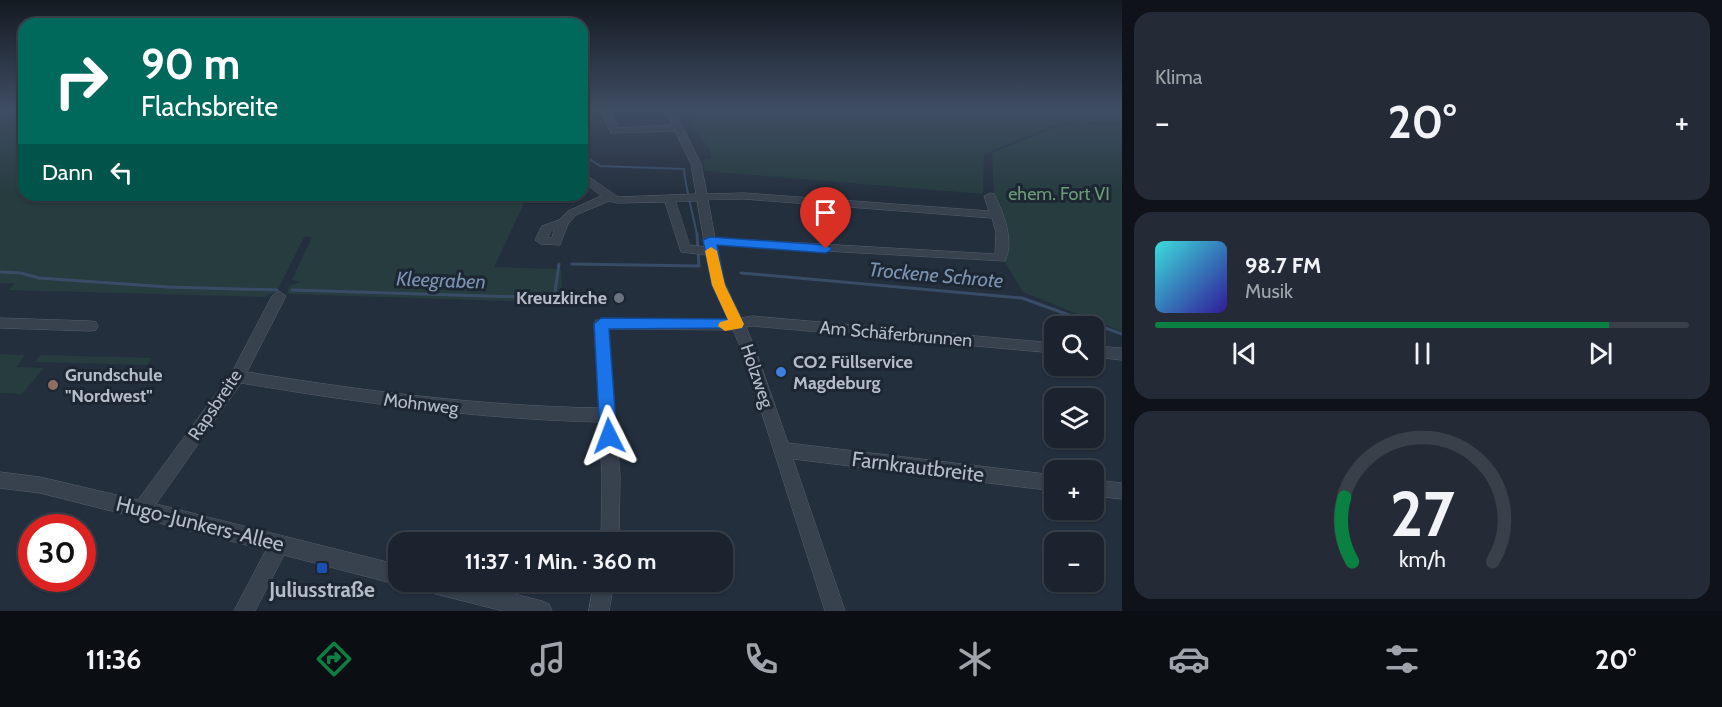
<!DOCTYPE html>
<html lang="de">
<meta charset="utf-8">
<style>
body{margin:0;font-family:Cabin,sans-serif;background:#242b36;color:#f1f3f6;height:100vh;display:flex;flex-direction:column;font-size:22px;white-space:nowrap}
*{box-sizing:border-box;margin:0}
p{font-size:20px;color:#a0a4aa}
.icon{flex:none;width:33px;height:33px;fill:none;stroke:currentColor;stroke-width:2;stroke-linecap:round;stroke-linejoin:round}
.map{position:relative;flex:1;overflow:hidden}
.side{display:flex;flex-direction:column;gap:12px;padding:12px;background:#0f1319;width:600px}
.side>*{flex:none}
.guide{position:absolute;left:18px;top:18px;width:570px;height:183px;border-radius:18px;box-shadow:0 2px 4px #0004,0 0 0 2px #39404a;background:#00695c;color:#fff;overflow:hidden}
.tools{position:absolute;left:1044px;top:316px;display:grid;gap:12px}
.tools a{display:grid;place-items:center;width:60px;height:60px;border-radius:12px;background:#1b232e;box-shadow:0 2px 4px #0004,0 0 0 2px #39404a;font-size:30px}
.speed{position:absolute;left:18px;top:514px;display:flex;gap:12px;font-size:30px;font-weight:700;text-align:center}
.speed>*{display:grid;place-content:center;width:78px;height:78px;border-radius:50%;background:#1b232e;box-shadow:0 2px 4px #0004,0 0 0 2px #39404a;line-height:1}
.speed .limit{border:9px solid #d22;background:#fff;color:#111}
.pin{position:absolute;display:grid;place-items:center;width:51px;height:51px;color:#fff;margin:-62px -26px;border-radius:50% 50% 50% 0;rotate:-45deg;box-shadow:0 0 6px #0007}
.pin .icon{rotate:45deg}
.me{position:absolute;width:66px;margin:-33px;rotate:357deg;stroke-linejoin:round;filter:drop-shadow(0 0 4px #0008)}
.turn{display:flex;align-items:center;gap:21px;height:126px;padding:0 24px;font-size:27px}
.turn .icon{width:78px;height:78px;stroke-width:2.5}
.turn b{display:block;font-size:42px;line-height:51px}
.then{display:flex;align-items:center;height:57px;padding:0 24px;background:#0003;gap:12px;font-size:22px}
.big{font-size:45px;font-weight:800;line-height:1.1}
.side .card{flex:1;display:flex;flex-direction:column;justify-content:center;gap:9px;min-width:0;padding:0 21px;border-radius:18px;background:#242b36}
.side .dial{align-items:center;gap:0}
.dial svg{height:156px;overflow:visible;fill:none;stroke:#39404a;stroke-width:7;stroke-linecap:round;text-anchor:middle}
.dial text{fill:#f1f3f6;stroke:none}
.song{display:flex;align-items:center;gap:18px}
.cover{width:72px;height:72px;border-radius:9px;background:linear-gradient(135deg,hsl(180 70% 55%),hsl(250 70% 35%))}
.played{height:6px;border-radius:3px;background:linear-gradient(90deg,#0b8043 85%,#39404a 85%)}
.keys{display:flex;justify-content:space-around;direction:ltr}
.heat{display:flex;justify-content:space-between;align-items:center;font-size:33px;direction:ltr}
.trip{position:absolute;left:388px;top:532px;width:345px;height:60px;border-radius:18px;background:#1b232e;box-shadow:0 2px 4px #0004,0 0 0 2px #39404a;font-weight:800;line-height:60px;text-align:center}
.menu{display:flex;height:96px;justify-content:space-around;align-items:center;background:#0b0e12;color:#a0a4aa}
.menu .icon{width:42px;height:42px}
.menu .selected{color:#0b8043}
.menu b{font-size:27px;color:#f1f3f6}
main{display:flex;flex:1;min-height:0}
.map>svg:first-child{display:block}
</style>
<main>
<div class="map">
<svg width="1122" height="611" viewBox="0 0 1122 611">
<rect width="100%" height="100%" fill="#242f3e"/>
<!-- green -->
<path fill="#263c3f" d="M0,109H24V195H528L494,267L561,269L562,291L558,300L545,302L289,294L287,292L289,286L301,282L292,280L312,237H304L276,293L270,294L265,297L8,290L15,283H0Z
M688,109H1122V123L1074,122L1050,127L984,154L983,194L705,171L702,160L712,159L709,148L684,117H690Z
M1077,123L1122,125V332L1023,292L1003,259L994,196L992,153L1050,129Z
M0,354L25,355L16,367L44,368L22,394L0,393Z
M40,355H41L152,358L147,365L35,362Z"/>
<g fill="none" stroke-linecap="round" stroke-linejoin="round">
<!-- stream-far1 -->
<path stroke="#394c67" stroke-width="2" d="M582,154L600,166L684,169C686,192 693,213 697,235"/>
<!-- stream -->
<path stroke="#394c67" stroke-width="3" d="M572,264L699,266L697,234
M0,272L21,273L39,278L168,287L277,290
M741,273L1022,298L1122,334
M292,290L554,298L559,264"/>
<!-- minor casing -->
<g stroke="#565f6c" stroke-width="1">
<path id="minor" d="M601,109H610L618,128L672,125L665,109H674L701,164L707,194L744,193L989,211L984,196L990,193L994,194C1003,212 1015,240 1005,261L717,245L723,279L741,318L752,316L1054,343V353L752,326L746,327L755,348L788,443L1054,475V491L793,459L845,611H825L741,348L733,330L608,329L620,476L619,543H601L602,476L599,422C478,419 360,403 241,383L156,504L399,565V582H406L399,585L284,555L255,611H234L266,550L40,493L0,488V472L40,477L138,500L232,372L272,296L279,291L286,296L247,372C364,391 480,406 599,408L594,324L596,320L729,321L711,279L706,255L681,252L665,202L617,203L609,201L576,215L568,224L560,245L541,244L535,240L542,226L559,220L568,211L601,196L582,180V172L618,197L696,194L691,164L675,131L611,133ZM744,199L992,218L996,232L995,254L715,238L708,200ZM676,201H697L705,247L690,245ZM554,230L552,238L548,237L551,231Z
M0,318L91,321L96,322L98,326L96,330L91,331L0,328Z
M1094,346L1122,348V360L1094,357Z
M1094,480L1122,483V499L1094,496Z
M418,582H467L542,601L549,604L552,611H503L428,592L421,589Z
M594,582H614L609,611H589Z"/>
</g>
<!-- minor -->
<use href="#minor" fill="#38414e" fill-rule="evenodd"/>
</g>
<!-- sky -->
<linearGradient id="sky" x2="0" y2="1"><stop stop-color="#141a22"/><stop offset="0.56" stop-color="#3f4d63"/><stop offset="1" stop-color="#3f4d63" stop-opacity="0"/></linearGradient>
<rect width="1122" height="195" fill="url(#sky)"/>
<!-- route -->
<path fill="#1a73e8" stroke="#114b97" stroke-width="1.5" d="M710,237L826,245L832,249L826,253L717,245L725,285L744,324L742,328L609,329L617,436L614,441L609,443L603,441L600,436L594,324L601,318L728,319L712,285L703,240Z"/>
<!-- slow -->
<path fill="#f59e0b" d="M711,247L717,251L725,285L744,324L742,328L725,331L718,326L720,322L728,320L712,285L705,251Z"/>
<!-- markers -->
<circle fill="#6b7280" stroke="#1d2633" stroke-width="2" cx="619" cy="298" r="6"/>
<circle fill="#3f7fe0" stroke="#1d2633" stroke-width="2" cx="781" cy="372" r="6"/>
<circle fill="#8d6e63" stroke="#1d2633" stroke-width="2" cx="53" cy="385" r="6"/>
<rect fill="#1a4fb4" stroke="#1d2633" stroke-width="2" x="316" y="562" width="12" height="12" rx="3"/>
<g text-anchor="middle" stroke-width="6" stroke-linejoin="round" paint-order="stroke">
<!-- park labels -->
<g font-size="18" fill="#6b9a76" stroke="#1d2633">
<text x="1059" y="200">ehem. Fort VI</text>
</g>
<!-- poi labels -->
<g font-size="18" font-weight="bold" fill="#b4bcc9" stroke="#1d2633" text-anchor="start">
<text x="607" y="304" text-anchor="end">Kreuzkirche</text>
<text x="793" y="368">CO2 Füllservice<tspan x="793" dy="21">Magdeburg</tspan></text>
<text x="65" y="381">Grundschule<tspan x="65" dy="21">"Nordwest"</tspan></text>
</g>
<!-- street labels -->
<g font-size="18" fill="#b4bcc9" stroke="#1d2633">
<text transform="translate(896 334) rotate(5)" y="6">Am Schäferbrunnen</text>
<text transform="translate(757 376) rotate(71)" y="6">Holzweg</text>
<text transform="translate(421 404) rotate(7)" y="6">Mohnweg</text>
<text transform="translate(215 405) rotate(-56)" y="6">Rapsbreite</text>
</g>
<!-- water labels -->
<g font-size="20" font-style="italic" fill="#7c92b1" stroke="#1d2633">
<text transform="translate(936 275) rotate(5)" y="7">Trockene Schrote</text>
<text transform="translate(441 280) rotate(2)" y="7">Kleegraben</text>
</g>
<!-- near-street labels -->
<g font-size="21" fill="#b4bcc9" stroke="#1d2633">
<text transform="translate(918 467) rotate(7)" y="7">Farnkrautbreite</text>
<text transform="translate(200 524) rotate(14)" y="7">Hugo-Junkers-Allee</text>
</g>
<!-- near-poi labels -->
<g font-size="21" font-weight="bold" fill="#b4bcc9" stroke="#1d2633">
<text x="322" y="597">Juliusstraße</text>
</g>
</g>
</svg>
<div class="tools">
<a><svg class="icon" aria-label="search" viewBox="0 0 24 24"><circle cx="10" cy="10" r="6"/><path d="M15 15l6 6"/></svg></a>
<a><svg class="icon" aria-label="layers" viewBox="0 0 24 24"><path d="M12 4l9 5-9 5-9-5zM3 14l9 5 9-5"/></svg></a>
<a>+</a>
<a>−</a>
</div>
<div class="speed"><div class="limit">30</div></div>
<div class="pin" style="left:826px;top:249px;background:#d93025"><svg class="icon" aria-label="arrive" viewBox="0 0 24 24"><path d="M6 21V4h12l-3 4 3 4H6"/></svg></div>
<svg class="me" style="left:609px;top:436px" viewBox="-20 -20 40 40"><path d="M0-17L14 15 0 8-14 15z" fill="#1a73e8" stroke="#fff" stroke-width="4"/></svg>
<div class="trip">11:37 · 1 Min. · 360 m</div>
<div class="guide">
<div class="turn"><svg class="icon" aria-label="right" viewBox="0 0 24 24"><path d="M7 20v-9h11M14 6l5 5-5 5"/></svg><div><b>90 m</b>Flachsbreite</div></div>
<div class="then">Dann<svg class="icon" aria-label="left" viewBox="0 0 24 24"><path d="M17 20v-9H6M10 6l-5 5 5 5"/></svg></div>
</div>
</div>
<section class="side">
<div class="card"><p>Klima</p>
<div class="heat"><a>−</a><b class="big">20°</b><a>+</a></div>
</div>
<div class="card">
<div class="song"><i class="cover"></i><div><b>98.7 FM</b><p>Musik</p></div></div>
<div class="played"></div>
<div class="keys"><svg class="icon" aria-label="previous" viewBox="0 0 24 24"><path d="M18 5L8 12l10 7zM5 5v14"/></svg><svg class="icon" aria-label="pause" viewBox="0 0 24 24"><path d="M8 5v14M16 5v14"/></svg><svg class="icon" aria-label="next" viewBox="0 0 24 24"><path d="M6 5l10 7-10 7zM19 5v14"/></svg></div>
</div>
<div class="card dial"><svg viewBox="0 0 100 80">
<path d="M14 69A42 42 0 1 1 86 69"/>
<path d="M14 69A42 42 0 0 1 10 36" stroke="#0b8043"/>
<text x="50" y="56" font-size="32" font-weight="700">27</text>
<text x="50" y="72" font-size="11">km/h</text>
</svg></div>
</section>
</main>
<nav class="menu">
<b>11:36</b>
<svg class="icon selected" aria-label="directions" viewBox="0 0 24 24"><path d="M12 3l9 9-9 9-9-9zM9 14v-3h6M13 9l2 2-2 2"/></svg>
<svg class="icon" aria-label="music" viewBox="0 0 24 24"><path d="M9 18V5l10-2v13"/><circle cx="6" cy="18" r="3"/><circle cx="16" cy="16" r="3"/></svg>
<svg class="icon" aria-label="phone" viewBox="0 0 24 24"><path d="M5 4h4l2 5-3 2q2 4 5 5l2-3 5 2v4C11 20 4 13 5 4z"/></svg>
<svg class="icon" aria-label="climate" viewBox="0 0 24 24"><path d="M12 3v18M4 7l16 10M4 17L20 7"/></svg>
<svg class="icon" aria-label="car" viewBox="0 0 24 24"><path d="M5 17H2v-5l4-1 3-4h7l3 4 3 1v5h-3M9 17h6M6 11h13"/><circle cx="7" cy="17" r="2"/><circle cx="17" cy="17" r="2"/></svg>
<svg class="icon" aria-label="filters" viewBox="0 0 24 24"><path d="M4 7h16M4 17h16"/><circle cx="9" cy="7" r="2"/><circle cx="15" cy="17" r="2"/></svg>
<b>20°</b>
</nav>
